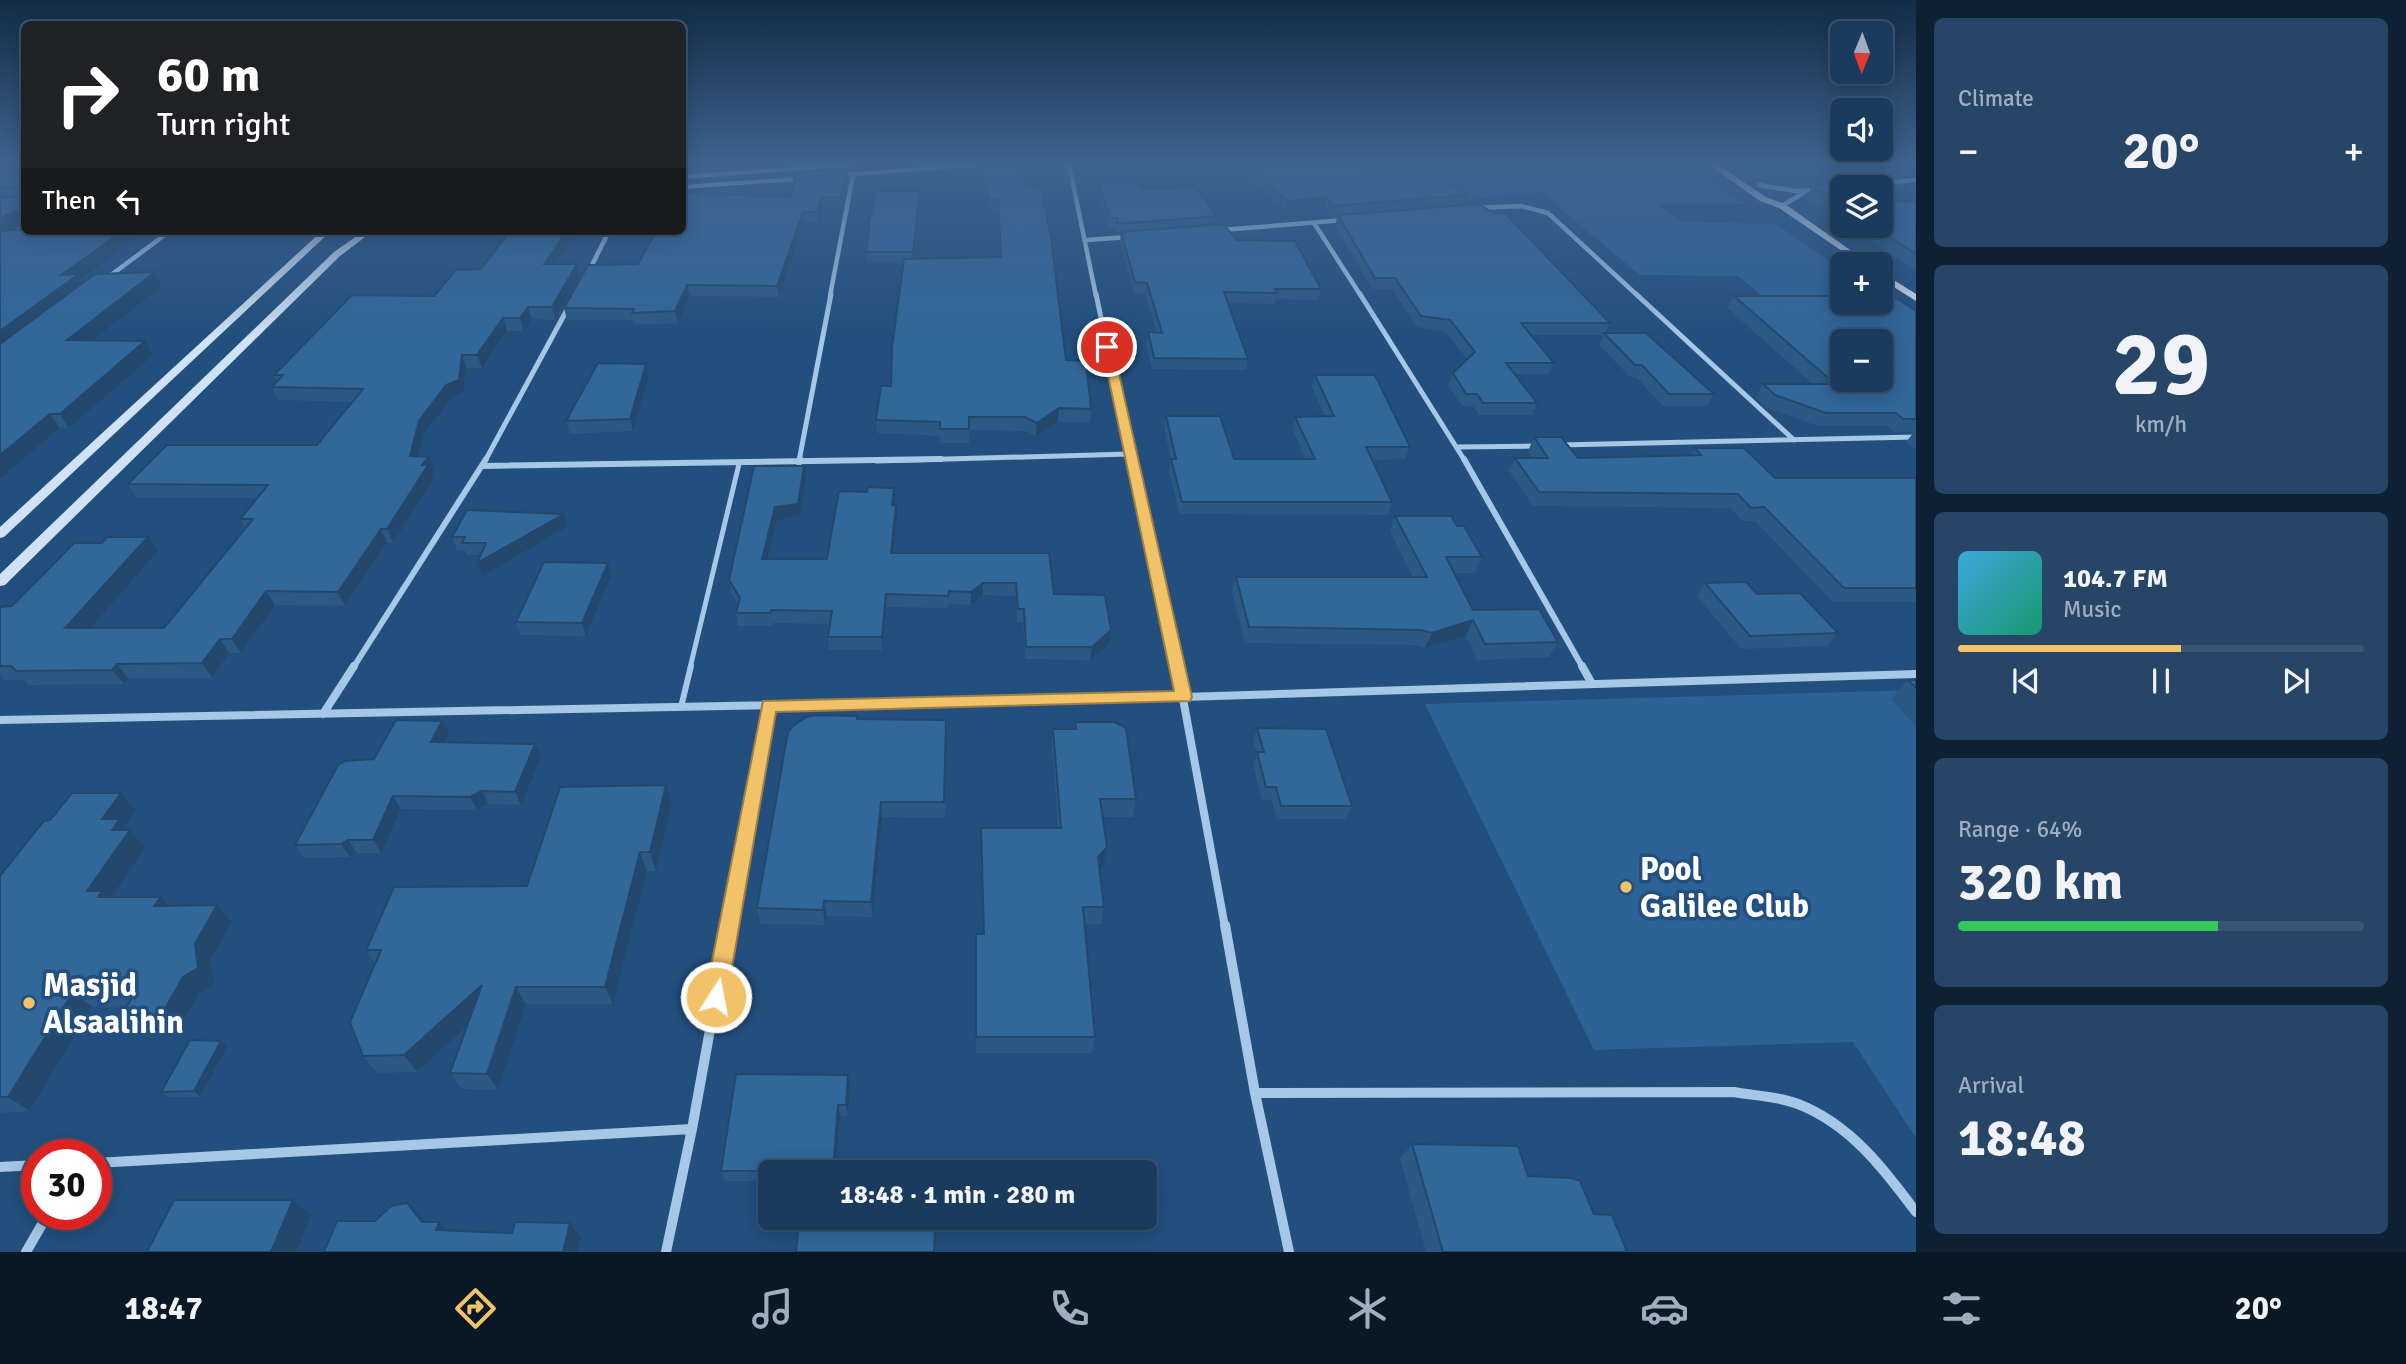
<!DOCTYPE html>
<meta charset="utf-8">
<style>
body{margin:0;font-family:Signika,sans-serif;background:#274667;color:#f1f3f6;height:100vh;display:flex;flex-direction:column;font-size:26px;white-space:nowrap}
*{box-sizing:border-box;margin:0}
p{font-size:23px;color:#9fadbc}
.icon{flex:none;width:38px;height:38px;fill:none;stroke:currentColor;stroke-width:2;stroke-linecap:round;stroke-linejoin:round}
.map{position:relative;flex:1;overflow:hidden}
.panel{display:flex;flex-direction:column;gap:18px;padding:18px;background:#0e2034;width:490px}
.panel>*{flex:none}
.hud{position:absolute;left:21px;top:21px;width:665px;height:214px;border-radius:10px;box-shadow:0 4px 18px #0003,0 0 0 2px #385573;background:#202124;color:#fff;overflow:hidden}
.needle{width:46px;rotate:181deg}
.controls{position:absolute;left:1830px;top:21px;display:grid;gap:14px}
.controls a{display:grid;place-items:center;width:63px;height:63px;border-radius:10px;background:#1a3b5e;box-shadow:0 4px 18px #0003,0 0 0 2px #385573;font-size:35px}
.speed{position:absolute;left:21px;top:1139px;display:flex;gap:14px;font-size:35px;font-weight:700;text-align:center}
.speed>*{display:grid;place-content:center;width:91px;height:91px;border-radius:50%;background:#1a3b5e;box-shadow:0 4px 18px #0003,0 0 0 2px #385573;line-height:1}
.speed .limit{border:10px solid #d22;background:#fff;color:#111}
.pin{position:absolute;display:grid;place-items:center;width:60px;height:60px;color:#fff;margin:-30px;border:4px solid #fff;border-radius:50%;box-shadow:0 2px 7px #0007}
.me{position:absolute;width:77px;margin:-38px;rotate:11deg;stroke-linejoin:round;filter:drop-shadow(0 0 5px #0008)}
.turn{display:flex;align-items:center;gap:24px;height:147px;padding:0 21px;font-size:32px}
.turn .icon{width:91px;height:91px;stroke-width:2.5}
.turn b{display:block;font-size:49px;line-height:60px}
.then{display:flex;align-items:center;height:66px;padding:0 21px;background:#0003;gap:14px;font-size:26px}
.big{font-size:52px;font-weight:700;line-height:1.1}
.panel .card{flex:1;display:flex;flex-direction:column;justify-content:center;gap:10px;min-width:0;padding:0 24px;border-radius:10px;background:#274667}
.panel .dial{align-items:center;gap:0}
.dial b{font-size:91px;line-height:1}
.song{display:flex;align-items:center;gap:21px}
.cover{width:84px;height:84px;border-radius:10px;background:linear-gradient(135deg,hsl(200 70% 55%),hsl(160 70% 35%))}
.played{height:7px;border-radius:4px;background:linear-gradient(90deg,#f2c268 55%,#385573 55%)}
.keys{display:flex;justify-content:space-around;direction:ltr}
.heat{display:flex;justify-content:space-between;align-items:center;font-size:38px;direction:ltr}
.charge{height:10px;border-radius:5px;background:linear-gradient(90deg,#34c759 64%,#385573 0)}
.trip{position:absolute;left:758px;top:1160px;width:399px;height:70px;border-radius:10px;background:#1a3b5e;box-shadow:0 4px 18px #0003,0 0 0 2px #385573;font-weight:700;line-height:70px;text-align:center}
.menu{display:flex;height:112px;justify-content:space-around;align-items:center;background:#0a1826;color:#9fadbc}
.menu .icon{width:49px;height:49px}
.menu .selected{color:#f2c268}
.menu b{font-size:32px;color:#f1f3f6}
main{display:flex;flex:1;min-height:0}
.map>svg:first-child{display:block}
</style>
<main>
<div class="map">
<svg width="1916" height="1252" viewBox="0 0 1916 1252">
<rect width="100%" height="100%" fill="#224f7d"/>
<!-- green -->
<path fill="#2c6295" d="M1538,164H1691L1746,204H1658L1682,222L1776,224L1843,271V303H1881V298L1892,305H1773L1738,276L1640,275L1541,192L1464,200L1427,175L1547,172Z
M1916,690V1138L1853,1042L1594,1050L1425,704Z"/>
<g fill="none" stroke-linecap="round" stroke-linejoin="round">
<!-- lane-far1 -->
<path stroke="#a6c7e6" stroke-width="5" d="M690,668L739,464"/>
<!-- lane -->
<path stroke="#a6c7e6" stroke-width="6" d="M681,707L691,666"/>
<!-- street-far4 -->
<path stroke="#a6c7e6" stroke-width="4.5" d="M1069,164L1096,296
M1759,185L1796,191L1818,190
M1848,187L1916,180
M1782,206L1803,193
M1475,208L1521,206L1548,213L1638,296
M1314,223L1361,296
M1221,230L1345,220
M1086,240L1129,237
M0,242L24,227
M589,271L609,231
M107,278L170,231
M830,296L853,175"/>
<!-- street-far3 -->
<path stroke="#a6c7e6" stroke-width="5" d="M1096,294L1131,461
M1360,294L1465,461
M1636,294L1794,440
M1560,445L1916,437
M1457,447L1537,446
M485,461L569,306
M799,461L831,294
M876,461L1129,454"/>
<!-- street-far2 -->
<path stroke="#a6c7e6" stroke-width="6" d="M1130,459L1177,668
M1464,459L1583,668
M799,463L800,459
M482,466L941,459
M353,668L486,459"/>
<!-- street-far1 -->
<path stroke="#a6c7e6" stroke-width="8" d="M1177,666L1225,927
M1582,666L1591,682
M323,714L354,666
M0,720L1184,697L1916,674
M729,927L769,706"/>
<!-- street -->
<path stroke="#a6c7e6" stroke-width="10" d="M1225,925L1255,1093L1289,1252
M1255,1093L1734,1092C1755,1096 1778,1096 1798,1104C1850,1124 1884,1169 1916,1212
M96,1163L692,1129
M0,1167L37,1165
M26,1252L48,1214
M666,1252L692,1129L729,925"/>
<!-- secondary -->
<path fill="#d0e2f5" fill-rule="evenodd" d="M827,164H861L857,166L682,179V175Z
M955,164H988L984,166L830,178L826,176L830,174Z
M1708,164H1717L1766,197L1785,204L1870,264H1861L1779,208L1760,201Z
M813,176V180H810L682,189V185Z
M322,231H331L4,537L0,538V527Z
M364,231H373L340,256L5,585L0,586V574L334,252Z
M1881,272L1916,294V301L1881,279Z"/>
</g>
<!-- wall -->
<path fill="#2b5984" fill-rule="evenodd" d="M0,164H24V231H147L81,279L84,283L155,272L162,286L92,340L153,355L69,428H60L0,479ZM20,224L22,229L10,230Z
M975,164H1018L1066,360L1091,409L1090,422H1058L1036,436L1025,431L969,430V443H940V436L877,433L876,420L891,386L903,263L867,262L866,252L869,237L868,227L920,191V202L914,259L1000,257L997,211H990L975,169Z
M1229,164H1361L1369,173L1467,195L1464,205L1610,323L1605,333L1714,394L1707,406H1663L1636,377H1630L1599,345L1603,335H1531L1554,363L1549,374H1515L1537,403L1532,415H1479L1473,406H1462L1448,385L1453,373L1467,359L1446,332L1417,327L1392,289H1372L1335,225L1338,215L1330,216L1325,207L1286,211Z
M847,169V179L842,207H823L818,222H804L779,297L689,296L678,323L634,325L633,320H567L564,308L638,264L791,197Z
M1099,182L1142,189L1217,216L1215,225L1237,240L1321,289L1318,300L1275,299L1274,304L1228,303L1248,359L1246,370L1152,369L1146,344L1148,332L1157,333L1145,293H1134L1120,242L1121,232L1117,233L1116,227H1108L1098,190Z
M1812,186L1843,187V222L1806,197Z
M1900,202H1916V271L1849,226H1881Z
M510,231H577L555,264H577L580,276L555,320L532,319L524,331H507L482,368H466L463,393L451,398L424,434L419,456L434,470L432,474L434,479L393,543H387L345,606L275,605L241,653H229L212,678H128L124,684L29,685L24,680H4L0,675V607L12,606L158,551L89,628H164L245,528L240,519L257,498H137L128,484L317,445L353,402L278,400L272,387L277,381L274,375L434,296L481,269Z
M1734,296L1916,311V450L1906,442L1914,432H1894L1887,426H1818L1767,408L1756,397L1763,384H1813L1727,308Z
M646,364L649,376L633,431L570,434L566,421Z
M1315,375L1410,447L1405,459L1372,460L1392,502L1388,515L1180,514L1169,472L1171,459L1164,428L1166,416L1234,459H1306L1292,429L1295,417L1325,416L1312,387Z
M1534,437L1578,458L1691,455L1695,448L1775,478H1916V602H1833L1755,521H1742L1730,508L1533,506L1509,471L1515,458H1533L1528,451Z
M806,478L800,516L777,520L767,559H827L895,500L894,505L897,518L893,553H1049L1054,594L1111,630L1109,643L1090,660L1025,659L1023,622H1017L1016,596L983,595L971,605L949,604L948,608L886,607L882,650H829L828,637L830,624L773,623L772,626H738L736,613L738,604L731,593L729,580Z
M1395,516L1457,526L1482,557L1475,573H1454L1473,610L1558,642L1549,657L1477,660L1466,636L1425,648L1415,645L1245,643L1232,592L1236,577H1413L1390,531Z
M568,526L483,576L477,563L481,555H467L465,550H457L452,537Z
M608,563L611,576L586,636L521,635L516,622Z
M1705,583L1757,594L1838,633L1827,646L1741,649L1697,596Z
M1908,680H1916V726L1891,699Z
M857,716V719L946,735L945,818L882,817L873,917L827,916L825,925L761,924L757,908Z
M1075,722L1136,799L1133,817H1103L1107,847L1104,865L1100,869L1104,907L1101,924H1085L1095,1037L1092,1053H976L975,951L983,934L981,828H1058L1052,747L1053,729H1074Z
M1257,728L1352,806L1346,819H1277L1272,800H1262L1253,765L1257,754L1253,741Z
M449,734L445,742L535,744L541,757L521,805L488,804L477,810L401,809L381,853H357L350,857L304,858L295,845L374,759Z
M121,793L136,810L125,825L145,847L111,897L169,906L232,922L210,960L214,984L199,993L179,1029H140L122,1014L126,1008L92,1007L29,1111L0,1113V876L50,820Z
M672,804L656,871H647L613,1004H526L498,1090L462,1089L450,1073L467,1026L417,1072L377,1073L363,1056L375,963L366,950L527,886Z
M227,1047L200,1097H168L161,1092Z
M850,1086L848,1116H840L836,1172H770V1181H725L721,1171Z
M1412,1144L1528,1176L1594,1214L1627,1252H1426L1400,1159Z"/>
<!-- shaded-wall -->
<path fill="#23486c" d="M847,169V179L842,207L841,197Z
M920,191V202L913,263V252Z
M822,197L823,207L818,222L817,212Z
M1327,197L1325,207L1286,211L1288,201Z
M16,210L21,220H17L20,224L0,236V219Z
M803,212L804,222L779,297L777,286Z
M123,231H147L81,279L86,287L0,351V331L61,275Z
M567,231H577L548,276L544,264Z
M577,264L580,276L555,320L552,307Z
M155,272L162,286L75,354L67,340Z
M687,285L689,296L678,323L675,311Z
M528,307L532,319L524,331L520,318Z
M503,318L507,331L482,368L477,355Z
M145,341L153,355L69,428L60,414Z
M462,355L466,368L463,393L451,398L424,434L415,470L410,456L419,421Z
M646,364L649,376L633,431L630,419Z
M1059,408L1058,422L1036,436L1037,423Z
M50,414L60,428L0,479V455Z
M429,457L434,470L432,474L434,479L393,543L387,529L422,465Z
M804,466L806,478L800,516L777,520L764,571L762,559L775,507Z
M894,488L895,500L893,518L892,505Z
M896,505L897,518L892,565L891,553Z
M564,514L568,526L483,576L477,563Z
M381,529L387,543L345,606L338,592Z
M148,537L158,551L77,643L65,628Z
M608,563L611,576L586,636L582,623Z
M983,583V595L971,605V592Z
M266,591L275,605L241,653L232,639Z
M886,594V607L882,650V637Z
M1473,620L1466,636L1425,648L1432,633Z
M1111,630L1109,643L1090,660L1092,647Z
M220,639L229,653L212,678L202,663Z
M117,664L128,678L124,684L112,670Z
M442,721L449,734L438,755L431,742Z
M535,744L541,757L521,805L515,792Z
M666,785L672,804L656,871L650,852Z
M482,791L488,804L477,810L470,797Z
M121,793L136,810L125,825L145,847L104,908L87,891L102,819Z
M393,796L401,809L381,853L373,840Z
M881,802L882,817L873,917L871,902Z
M348,840L357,853L350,857L341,844Z
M1107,847L1104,865L1095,874L1098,857Z
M640,852L647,871L613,1004L605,987Z
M161,897L176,913L154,906Z
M824,901L827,916L825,925L823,910Z
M217,905L232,922L210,960L214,984L199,993L179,1029L162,1014L195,944Z
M482,985L492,1003L417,1072L404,1055Z
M516,987L526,1004L498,1090L487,1074Z
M73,992L92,1007L29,1111L8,1097Z
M221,1041L227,1047L200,1097L194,1091Z
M848,1075L850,1086L848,1116L846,1105Z
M838,1105L840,1116L836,1172H833Z
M293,1200L311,1215L296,1252H271Z
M407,1203L422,1217L437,1236L422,1222Z
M439,1222L453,1236L436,1230Z
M570,1223L581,1238L577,1252H563Z"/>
<!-- building -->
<path fill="#32679a" stroke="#23486c" stroke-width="2" fill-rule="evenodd" d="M21,164H24V219L17,220L21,214L16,210L0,219V197H17L21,191L17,187L0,188V170L18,169L22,165Z
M977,164H1018L1028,187H1041L1051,238L1066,360L1086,361L1091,409L1059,408L1037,423L1025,417H969V429H940V422L876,420L881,386H891L892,347L904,259L1001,257L998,200H990Z
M1243,164H1361L1369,173L1427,168L1467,195L1332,206L1327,197L1288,201Z
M847,169L841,197H822L817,212H803L777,286L687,285L675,311L632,313L634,309L564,308L588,265L638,264L656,231H682V193L791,197L795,173Z
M1852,181L1867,187H1843V206L1812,186Z
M1099,182H1138L1142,189L1195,187L1217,216L1118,224L1117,218H1109Z
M876,191H920L913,252H866L870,227H868Z
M1881,194L1900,202H1916V254L1873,226H1881Z
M1479,204L1493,213H1505L1610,323H1521L1554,363H1506L1537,403H1483L1477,394H1466L1453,373L1475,352L1450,320L1421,316L1395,278H1375L1338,215Z
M1223,224L1237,240L1295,241L1321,289H1275L1277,293L1224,292L1248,359L1154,358L1148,332L1162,333L1147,283L1135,282L1121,232Z
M24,229V231H123L61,275L79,274L0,331V231Z
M510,231H567L544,264H577L552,307H528L520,318H503L477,355H462L459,380L446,385L419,421L410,456L429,457L422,465H428L387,529H381L338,592L266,591L232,639H220L202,663L117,664L112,670L16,671L11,666H0V607L12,606L74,543H102L107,537H148L65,628H164L253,519H240L268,485L128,484L167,445H317L363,389L272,387L283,375H274L352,295L434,296L456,270L481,269Z
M155,272L67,340L145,341L60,414H50L0,455V344L95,274Z
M1734,296H1843V303H1881V299H1898L1916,311V419H1903L1896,413H1826L1775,395L1763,384H1835ZM1843,341H1881V380H1843Z
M1604,333H1646L1714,394H1669L1642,365H1635Z
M598,363L646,364L630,419L566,421Z
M1315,375H1375L1410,447H1366L1392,502H1182L1171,459H1176L1166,416H1220L1234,459H1315L1295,417L1334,416Z
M1534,437H1561L1578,458L1701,455L1695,448H1744L1775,478H1916V588H1844L1764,507L1751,508L1738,494L1539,492L1515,458H1548Z
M754,466H804L798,504L775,507L762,559H827L839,491L867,492L868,487L894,488L892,505H896L891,553H1049L1054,594L1105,595L1111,630L1092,647H1026L1024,609H1018L1016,583H983L971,592L949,591L948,596L886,594L882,637H828L832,611L771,610L770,613H736L740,598L729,580Z
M467,510L564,514L477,563L486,543H462L465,537H452Z
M1395,516H1451L1457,526H1464L1482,557H1446L1473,610L1539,609L1558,642L1485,644L1473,620L1432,633L1421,630L1249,627L1236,577H1427Z
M544,562L608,563L582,623L516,622Z
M1746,582L1757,594L1800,593L1838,633L1750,636L1705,583Z
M1908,680H1916V688Z
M816,715L857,716V719L946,720L944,802H881L871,902L824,901L823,910L757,908L788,732L793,726L806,717Z
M396,720L442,721L431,742L535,744L515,792L482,791L470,797L393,796L373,840H348L341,844L295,845L338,765L345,761L374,759Z
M1075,722H1115L1126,728L1136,799H1100L1107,847L1098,857L1104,907H1083L1095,1037H976V934H984L981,828H1061L1053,729H1076Z
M1257,728L1326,729L1352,806H1281L1276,787H1266L1257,752H1264Z
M666,785L650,852H640L605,987H516L487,1074L450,1073L482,985L404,1055L363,1056L350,1022L381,950H366L394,887L527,886L560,787Z
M72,793H121L102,819H120L112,830H130L87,891H102L98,897H161L154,906L217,905L195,944L198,968L183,977L162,1014H122L135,993L73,992L8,1097H0V876L44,821L50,820Z
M190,1040L221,1041L194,1091L161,1092Z
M736,1074L848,1075L846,1105H838L833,1171H721Z
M1412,1144L1518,1146L1528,1176L1571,1178L1580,1181L1594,1214L1612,1215L1627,1252H1443Z
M174,1200H293L271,1252H147Z
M407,1203L422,1222H439L436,1230L512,1233L515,1222L570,1223L563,1252H324L337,1221H375L391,1206Z
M798,1231H935L934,1252H796Z"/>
<!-- sky -->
<linearGradient id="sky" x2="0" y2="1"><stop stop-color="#132b45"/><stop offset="0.48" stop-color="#3e638f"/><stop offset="1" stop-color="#3e638f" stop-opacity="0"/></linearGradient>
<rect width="1916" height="339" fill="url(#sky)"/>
<!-- route -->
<path fill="#f2c268" stroke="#9d7e44" stroke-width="2" d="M1103,345L1113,347L1192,697L1190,701L776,712L727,997L724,1004L716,1007L708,1004L705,997L763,701L1174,691L1102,347Z"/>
<!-- markers -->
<g fill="#f2c268" stroke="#224f7d" stroke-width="2.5">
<circle cx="1626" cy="887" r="7"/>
<circle cx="29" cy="1003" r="7"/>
</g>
<g text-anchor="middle" stroke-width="7" stroke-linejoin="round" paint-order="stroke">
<!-- near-poi labels -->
<g font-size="32" font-weight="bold" fill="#fff" stroke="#224f7d" text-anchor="start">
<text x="1640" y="880">Pool<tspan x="1640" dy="37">Galilee Club</tspan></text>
<text x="43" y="996">Masjid<tspan x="43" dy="37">Alsaalihin</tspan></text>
</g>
</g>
</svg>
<div class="controls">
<a><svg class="needle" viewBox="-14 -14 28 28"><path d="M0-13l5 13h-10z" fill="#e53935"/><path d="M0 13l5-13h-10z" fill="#9fadbc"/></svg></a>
<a><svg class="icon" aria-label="sound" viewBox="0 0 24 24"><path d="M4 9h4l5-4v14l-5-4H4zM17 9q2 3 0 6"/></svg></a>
<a><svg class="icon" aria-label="layers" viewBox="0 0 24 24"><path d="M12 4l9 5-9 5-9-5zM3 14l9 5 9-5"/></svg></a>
<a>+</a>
<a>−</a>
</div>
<div class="speed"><div class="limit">30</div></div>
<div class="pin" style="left:1107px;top:347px;background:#d93025"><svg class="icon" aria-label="arrive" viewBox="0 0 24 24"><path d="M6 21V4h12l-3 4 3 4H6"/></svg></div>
<svg class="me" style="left:716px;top:997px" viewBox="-20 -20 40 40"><circle r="17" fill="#f2c268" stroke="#fff" stroke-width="3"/><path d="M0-11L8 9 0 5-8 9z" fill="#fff"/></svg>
<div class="trip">18:48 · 1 min · 280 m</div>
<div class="hud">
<div class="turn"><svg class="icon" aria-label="right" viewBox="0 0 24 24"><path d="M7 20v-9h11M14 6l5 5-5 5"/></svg><div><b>60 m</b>Turn right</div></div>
<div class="then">Then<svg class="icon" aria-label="left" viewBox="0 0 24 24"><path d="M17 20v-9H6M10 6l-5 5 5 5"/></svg></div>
</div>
</div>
<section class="panel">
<div class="card"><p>Climate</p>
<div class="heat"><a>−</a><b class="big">20°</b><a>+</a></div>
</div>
<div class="card dial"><b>29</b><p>km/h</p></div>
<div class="card">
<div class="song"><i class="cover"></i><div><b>104.7 FM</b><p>Music</p></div></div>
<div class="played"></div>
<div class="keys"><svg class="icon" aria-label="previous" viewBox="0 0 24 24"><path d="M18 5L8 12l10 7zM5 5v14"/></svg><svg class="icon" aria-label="pause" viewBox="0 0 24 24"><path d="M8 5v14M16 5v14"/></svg><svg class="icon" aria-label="next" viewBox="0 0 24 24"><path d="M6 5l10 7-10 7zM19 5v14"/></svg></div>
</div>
<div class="card"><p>Range · 64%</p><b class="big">320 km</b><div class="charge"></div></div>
<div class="card"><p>Arrival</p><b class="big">18:48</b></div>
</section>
</main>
<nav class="menu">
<b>18:47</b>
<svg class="icon selected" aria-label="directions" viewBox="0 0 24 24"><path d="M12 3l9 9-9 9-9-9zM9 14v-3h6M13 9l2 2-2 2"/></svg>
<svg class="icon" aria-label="music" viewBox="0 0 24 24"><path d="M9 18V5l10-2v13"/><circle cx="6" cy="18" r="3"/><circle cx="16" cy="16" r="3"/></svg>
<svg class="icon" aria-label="phone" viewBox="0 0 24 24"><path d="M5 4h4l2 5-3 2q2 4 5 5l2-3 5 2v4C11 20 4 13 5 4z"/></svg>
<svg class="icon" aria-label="climate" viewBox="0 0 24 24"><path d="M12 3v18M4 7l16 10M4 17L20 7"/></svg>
<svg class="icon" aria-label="car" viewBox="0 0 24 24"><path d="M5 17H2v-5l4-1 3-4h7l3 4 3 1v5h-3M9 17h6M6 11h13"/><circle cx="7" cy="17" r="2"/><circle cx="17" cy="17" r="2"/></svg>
<svg class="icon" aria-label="filters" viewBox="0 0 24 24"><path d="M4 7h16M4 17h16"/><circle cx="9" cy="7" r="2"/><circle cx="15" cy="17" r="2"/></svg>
<b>20°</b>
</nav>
